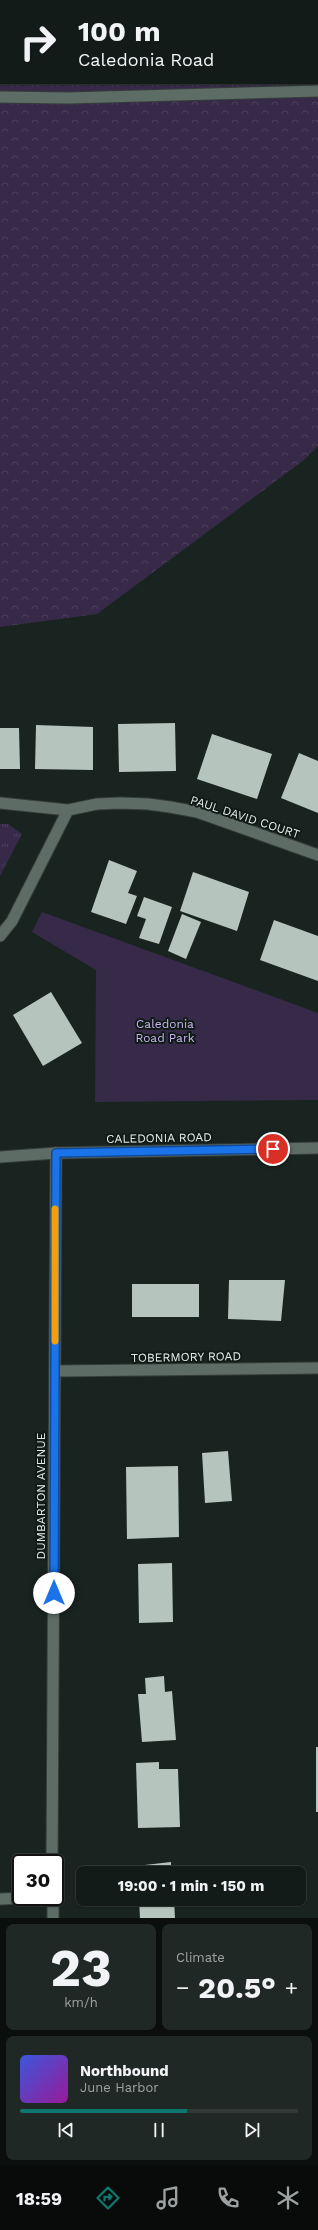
<!DOCTYPE html>
<meta charset="utf-8">
<style>
body{margin:0;font-family:"Work Sans",sans-serif;background:#202825;color:#f1f3f6;height:100vh;display:flex;flex-direction:column;font-size:15px;white-space:nowrap}
*{box-sizing:border-box;margin:0}
p{font-size:13px;color:#9da1a2}
.icon{flex:none;width:22px;height:22px;fill:none;stroke:currentColor;stroke-width:2;stroke-linecap:round;stroke-linejoin:round}
.map{position:relative;height:1918px;overflow:hidden}
.sheet{display:flex;flex-direction:column;gap:6px;padding:6px;background:#0a0f0d;flex:1}
.sheet>*{flex:none}
.hud{position:absolute;left:0px;top:0px;width:318px;height:84px;box-shadow:0 1px 3px #0004,0 0 0 1px #323937;background:#131b18;color:#f1f3f6;overflow:hidden}
.speed{position:absolute;left:12px;top:1854px;display:flex;gap:8px;font-size:20px;font-weight:700;text-align:center}
.speed>*{display:grid;place-content:center;width:52px;height:52px;border-radius:50%;background:#131b18;box-shadow:0 1px 3px #0004,0 0 0 1px #323937;line-height:1}
.speed .limit{border:2px solid #111;border-radius:6px;background:#fff;color:#111}
.pin{position:absolute;display:grid;place-items:center;width:34px;height:34px;color:#fff;margin:-17px;border:2px solid #fff;border-radius:50%;box-shadow:0 1px 4px #0007}
.me{position:absolute;width:44px;margin:-22px;rotate:0deg;stroke-linejoin:round;filter:drop-shadow(0 0 3px #0008)}
.turn{display:flex;align-items:center;gap:14px;height:84px;padding:0 12px;font-size:18px}
.turn .icon{width:52px;height:52px;stroke-width:2.5}
.turn b{display:block;font-size:28px;line-height:34px}
.big{font-size:30px;font-weight:700;line-height:1.1}
.sheet .tile{flex:1;display:flex;flex-direction:column;justify-content:center;gap:6px;min-width:0;padding:0 14px;border-radius:8px;background:#202825}
.sheet .dial{align-items:center;gap:0}
.dial b{font-size:52px;line-height:1}
.song{display:flex;align-items:center;gap:12px}
.cover{width:48px;height:48px;border-radius:6px;background:linear-gradient(135deg,hsl(230 70% 55%),hsl(300 70% 35%))}
.played{height:4px;border-radius:2px;background:linear-gradient(90deg,#0f766e 60%,#323937 60%)}
.keys{display:flex;justify-content:space-around;direction:ltr}
.heat{display:flex;justify-content:space-between;align-items:center;font-size:22px;direction:ltr}
.sheet .tiles{flex:1;display:grid;gap:6px;grid-template-columns:1fr 1fr}
.tile:last-child{grid-column:span 2}
.trip{position:absolute;left:76px;top:1866px;width:230px;height:40px;border-radius:8px;background:#131b18;box-shadow:0 1px 3px #0004,0 0 0 1px #323937;font-weight:700;line-height:40px;text-align:center}
.dock{display:flex;height:64px;justify-content:space-around;align-items:center;background:#080b0a;color:#9da1a2}
.dock .icon{width:28px;height:28px}
.dock .on{color:#0f766e}
.dock b{font-size:18px;color:#f1f3f6}
.map>svg:first-child{display:block}
</style>
<div class="map">
<svg width="318" height="1918" viewBox="0 0 318 1918">
<defs>
<pattern id="grass-tufts" width="24" height="20" patternUnits="userSpaceOnUse"><rect width="24" height="20" fill="#372a49"/><path d="M3 7l-1-3M5 7V3M7 7l1-3M15 17l-1-3M17 17v-4M19 17l1-3" fill="none" stroke="#4a3f5b"/></pattern>
<pattern id="forest-crowns" width="20" height="18" patternUnits="userSpaceOnUse"><rect width="20" height="18" fill="#372a49"/><path d="M2 6a3 3 0 1 1 6 0M12 15a3 3 0 1 1 6 0" fill="none" stroke="#4a3f5b"/></pattern>
</defs>
<rect width="100%" height="100%" fill="#192420"/>
<!-- grass -->
<path fill="url(#grass-tufts)" d="M0,824H8L22,834L0,876Z"/>
<!-- forest -->
<path fill="url(#forest-crowns)" fill-rule="evenodd" d="M0,0H318V446L304,460L97,614L0,627ZM1,1H317V83H1Z"/>
<!-- park -->
<path fill="#372a49" d="M42,912L318,1013V1100L95,1102L96,970L32,932Z"/>
<!-- building -->
<path fill="#b5c4bd" d="M175,723L176,771L119,772L118,724Z
M36,725L93,727V770L35,769Z
M0,728H19L20,769H0Z
M212,734L272,754L257,799L197,779Z
M299,753L318,761V813L281,798Z
M109,860L137,871L128,893L137,896L126,924L91,912Z
M193,872L249,892L237,931L180,911Z
M144,897L172,907L159,944L139,938L146,919L137,916Z
M182,914L201,922L186,959L168,951Z
M274,920L318,936V981L260,960Z
M51,992L82,1043L43,1066L13,1015Z
M229,1280H285L281,1321L228,1319Z
M132,1284H199V1317H132Z
M228,1451L232,1501L205,1503L202,1453Z
M178,1466L179,1537L127,1539L126,1467Z
M172,1563L173,1622L139,1623L138,1564Z
M164,1676L165,1692L172,1691L176,1740L142,1742L138,1694H146L145,1678Z
M316,1747H318V1812H316Z
M159,1762V1769H178L180,1827L138,1828L136,1763Z
M171,1862V1873H136V1866Z
M139,1899H174L175,1918H140Z"/>
<g fill="none" stroke-linecap="round" stroke-linejoin="round">
<!-- service casing -->
<g stroke="#363e3b" stroke-width="13">
<path id="service" d="M0,97L68,98L318,91"/>
</g>
<!-- minor casing -->
<g stroke="#363e3b" stroke-width="13">
<path id="minor" d="M0,803L68,810L97,804L120,803L148,804L170,807L197,812L318,855
M0,936L12,921L68,810
M55,1371L318,1368
M52,1863L56,1153
M53,1897V1918
M0,1899L49,1897"/>
</g>
<!-- tertiary casing -->
<g stroke="#363e3b" stroke-width="13">
<path id="tertiary" d="M0,1157L56,1153L318,1148"/>
</g>
<!-- service -->
<use href="#service" stroke="#5e6c66" stroke-width="11"/>
<!-- minor -->
<use href="#minor" stroke="#5e6c66" stroke-width="11"/>
<!-- tertiary -->
<use href="#tertiary" stroke="#5e6c66" stroke-width="11"/>
</g>
<g fill="none" stroke-linecap="round" stroke-linejoin="round">
<!-- route casing -->
<g stroke="#114b97" stroke-width="10">
<path id="route" d="M54,1593L56,1153L273,1149"/>
</g>
<!-- route -->
<use href="#route" stroke="#1a73e8" stroke-width="7"/>
<!-- slow -->
<path stroke="#f59e0b" stroke-width="7" d="M55,1209V1341"/>
</g>
<g text-anchor="middle" stroke-width="4" stroke-linejoin="round" paint-order="stroke">
<!-- street labels -->
<g font-size="12" fill="#e5edea" stroke="#101b17">
<text transform="translate(245 817) rotate(18)" y="4">PAUL DAVID COURT</text>
<text transform="translate(159 1138) rotate(-1)" y="4">CALEDONIA ROAD</text>
<text transform="translate(186 1357) rotate(-1)" y="4">TOBERMORY ROAD</text>
<text transform="translate(41 1496) rotate(-90)" y="4">DUMBARTON AVENUE</text>
</g>
<!-- park labels -->
<g font-size="12" fill="#cbb3ef" stroke="#101b17">
<text x="165" y="1028">Caledonia<tspan x="165" dy="14">Road Park</tspan></text>
</g>
</g>
</svg>
<div class="speed"><div class="limit">30</div></div>
<div class="pin" style="left:273px;top:1149px;background:#d93025"><svg class="icon" aria-label="arrive" viewBox="0 0 24 24"><path d="M6 21V4h12l-3 4 3 4H6"/></svg></div>
<svg class="me" style="left:54px;top:1593px" viewBox="-20 -20 40 40"><circle r="19" fill="#fff"/><path d="M0-13L10 11 0 6-10 11z" fill="#1a73e8"/></svg>
<div class="trip">19:00 · 1 min · 150 m</div>
<div class="hud">
<div class="turn"><svg class="icon" aria-label="right" viewBox="0 0 24 24"><path d="M7 20v-9h11M14 6l5 5-5 5"/></svg><div><b>100 m</b>Caledonia Road</div></div>
</div>
</div>
<section class="sheet">
<div class="tiles">
<div class="tile dial"><b>23</b><p>km/h</p></div>
<div class="tile"><p>Climate</p>
<div class="heat"><a>−</a><b class="big">20.5°</b><a>+</a></div>
</div>
<div class="tile">
<div class="song"><i class="cover"></i><div><b>Northbound</b><p>June Harbor</p></div></div>
<div class="played"></div>
<div class="keys"><svg class="icon" aria-label="previous" viewBox="0 0 24 24"><path d="M18 5L8 12l10 7zM5 5v14"/></svg><svg class="icon" aria-label="pause" viewBox="0 0 24 24"><path d="M8 5v14M16 5v14"/></svg><svg class="icon" aria-label="next" viewBox="0 0 24 24"><path d="M6 5l10 7-10 7zM19 5v14"/></svg></div>
</div>
</div>
</section>
<nav class="dock">
<b>18:59</b>
<svg class="icon on" aria-label="directions" viewBox="0 0 24 24"><path d="M12 3l9 9-9 9-9-9zM9 14v-3h6M13 9l2 2-2 2"/></svg>
<svg class="icon" aria-label="music" viewBox="0 0 24 24"><path d="M9 18V5l10-2v13"/><circle cx="6" cy="18" r="3"/><circle cx="16" cy="16" r="3"/></svg>
<svg class="icon" aria-label="phone" viewBox="0 0 24 24"><path d="M5 4h4l2 5-3 2q2 4 5 5l2-3 5 2v4C11 20 4 13 5 4z"/></svg>
<svg class="icon" aria-label="climate" viewBox="0 0 24 24"><path d="M12 3v18M4 7l16 10M4 17L20 7"/></svg>
</nav>
